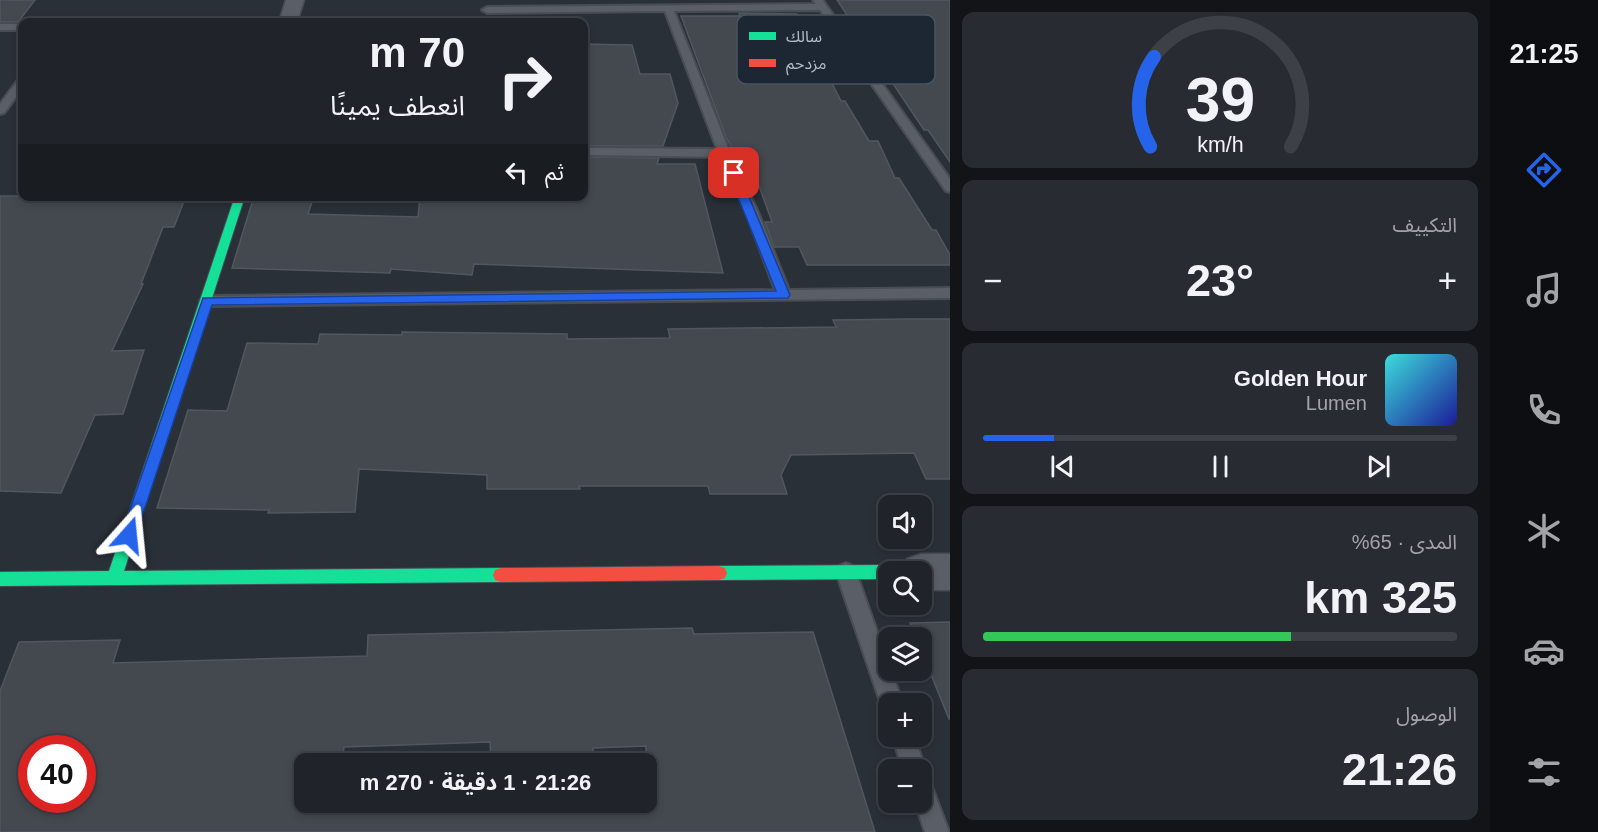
<!DOCTYPE html>
<html lang="ar">
<meta charset="utf-8">
<style>
body{margin:0;font-family:Arial,"Noto Sans Arabic",sans-serif;background:#282c32;color:#f1f3f6;direction:rtl;height:100vh;display:flex;flex-direction:column;font-size:22px;white-space:nowrap}
*{box-sizing:border-box;margin:0}
p{font-size:20px;color:#a2a4a8}
.icon{flex:none;width:33px;height:33px;fill:none;stroke:currentColor;stroke-width:2;stroke-linecap:round;stroke-linejoin:round}
.map{position:relative;flex:1;overflow:hidden;direction:ltr}
.details{display:flex;flex-direction:column;gap:12px;padding:12px;background:#121417;width:540px}
.details>*{flex:none}
.banner{position:absolute;left:18px;top:18px;width:570px;height:183px;border-radius:12px;box-shadow:0 3px 9px #0003,0 0 0 2px #3d4147;direction:rtl;background:#20242a;color:#f1f3f6;overflow:hidden}
.tools{position:absolute;left:878px;top:495px;display:grid;gap:12px}
.tools a{display:grid;place-items:center;width:54px;height:54px;border-radius:12px;background:#20242a;box-shadow:0 3px 9px #0003,0 0 0 2px #3d4147;font-size:30px}
.speed{position:absolute;left:18px;top:735px;display:flex;gap:12px;font-size:30px;font-weight:700;text-align:center}
.speed>*{display:grid;place-content:center;width:78px;height:78px;border-radius:50%;background:#20242a;box-shadow:0 3px 9px #0003,0 0 0 2px #3d4147;line-height:1}
.speed .limit{border:9px solid #d22;background:#fff;color:#111}
.pin{position:absolute;display:grid;place-items:center;width:51px;height:51px;color:#fff;margin:-26px;border-radius:12px;box-shadow:0 3px 9px #0006}
.me{position:absolute;width:66px;margin:-33px;rotate:18deg;stroke-linejoin:round;filter:drop-shadow(0 0 4px #0008)}
.turn{display:flex;align-items:center;gap:21px;height:126px;padding:0 24px;font-size:27px}
.turn .icon{width:78px;height:78px;stroke-width:2.5}
.turn b{display:block;font-size:42px;line-height:51px}
.then{display:flex;align-items:center;height:57px;padding:0 24px;background:#0003;gap:12px;font-size:22px}
.big{font-size:45px;font-weight:700;line-height:1.1}
.details .tile{flex:1;display:flex;flex-direction:column;justify-content:center;gap:9px;min-width:0;padding:0 21px;border-radius:12px;background:#282c32}
.details .dial{align-items:center;gap:0}
.dial svg{height:156px;overflow:visible;fill:none;stroke:#3d4147;stroke-width:7;stroke-linecap:round;text-anchor:middle}
.dial text{fill:#f1f3f6;stroke:none}
.song{display:flex;align-items:center;gap:18px}
.cover{width:72px;height:72px;border-radius:9px;background:linear-gradient(135deg,hsl(180 70% 55%),hsl(240 70% 35%))}
.played{height:6px;border-radius:3px;background:linear-gradient(90deg,#2563eb 15%,#3d4147 15%)}
.keys{display:flex;justify-content:space-around;direction:ltr}
.heat{display:flex;justify-content:space-between;align-items:center;font-size:33px;direction:ltr}
.charge{height:9px;border-radius:4px;background:linear-gradient(90deg,#34c759 65%,#3d4147 0)}
.trip{position:absolute;left:294px;top:753px;width:363px;height:60px;border-radius:12px;background:#20242a;box-shadow:0 3px 9px #0003,0 0 0 2px #3d4147;font-weight:700;line-height:60px;text-align:center;direction:rtl}
main{display:flex;flex:1;min-height:0}
.menu{display:flex;flex-direction:column;width:108px;justify-content:space-around;align-items:center;background:#0d0e11;color:#a2a4a8}
.menu .icon{width:42px;height:42px}
.menu .selected{color:#2563eb}
.menu b{font-size:27px;color:#f1f3f6}
.map>svg:first-child{display:block}
</style>
<main>
<nav class="menu">
<b>21:25</b>
<svg class="icon selected" aria-label="directions" viewBox="0 0 24 24"><path d="M12 3l9 9-9 9-9-9zM9 14v-3h6M13 9l2 2-2 2"/></svg>
<svg class="icon" aria-label="music" viewBox="0 0 24 24"><path d="M9 18V5l10-2v13"/><circle cx="6" cy="18" r="3"/><circle cx="16" cy="16" r="3"/></svg>
<svg class="icon" aria-label="phone" viewBox="0 0 24 24"><path d="M5 4h4l2 5-3 2q2 4 5 5l2-3 5 2v4C11 20 4 13 5 4z"/></svg>
<svg class="icon" aria-label="climate" viewBox="0 0 24 24"><path d="M12 3v18M4 7l16 10M4 17L20 7"/></svg>
<svg class="icon" aria-label="car" viewBox="0 0 24 24"><path d="M5 17H2v-5l4-1 3-4h7l3 4 3 1v5h-3M9 17h6M6 11h13"/><circle cx="7" cy="17" r="2"/><circle cx="17" cy="17" r="2"/></svg>
<svg class="icon" aria-label="filters" viewBox="0 0 24 24"><path d="M4 7h16M4 17h16"/><circle cx="9" cy="7" r="2"/><circle cx="15" cy="17" r="2"/></svg>
</nav>
<section class="details">
<div class="tile dial"><svg viewBox="0 0 100 80">
<path d="M14 69A42 42 0 1 1 86 69"/>
<path d="M14 69A42 42 0 0 1 16 23" stroke="#2563eb"/>
<text x="50" y="56" font-size="32" font-weight="700">39</text>
<text x="50" y="72" font-size="11">km/h</text>
</svg></div>
<div class="tile"><p>التكييف</p>
<div class="heat"><a>−</a><b class="big">23°</b><a>+</a></div>
</div>
<div class="tile">
<div class="song"><i class="cover"></i><div><b>Golden Hour</b><p>Lumen</p></div></div>
<div class="played"></div>
<div class="keys"><svg class="icon" aria-label="previous" viewBox="0 0 24 24"><path d="M18 5L8 12l10 7zM5 5v14"/></svg><svg class="icon" aria-label="pause" viewBox="0 0 24 24"><path d="M8 5v14M16 5v14"/></svg><svg class="icon" aria-label="next" viewBox="0 0 24 24"><path d="M6 5l10 7-10 7zM19 5v14"/></svg></div>
</div>
<div class="tile"><p>المدى · 65%</p><b class="big">325 km</b><div class="charge"></div></div>
<div class="tile"><p>الوصول</p><b class="big">21:26</b></div>
</section>
<div class="map">
<svg width="950" height="832" viewBox="0 0 950 832">
<rect width="100%" height="100%" fill="#2a3038"/>
<!-- building -->
<path fill="#444950" stroke="#52575f" stroke-width="1.5" fill-rule="evenodd" d="M0,0H35L18,22H0Z
M837,0H950V162L928,130H924Z
M739,13L797,14L841,101H845L869,141H878L895,178H899L932,230H936L950,255V265H807L799,247H774L765,222H772L754,172H745L726,137L681,16H740Z
M584,44L632,45L640,74H670L678,103L663,146H584Z
M584,157L659,158L657,164H695L723,273L474,264L472,275L391,269L390,273L232,268L254,196H314L308,214L418,217L420,196H584Z
M0,196H186L174,227H163L141,284H143L112,351L144,350L123,414L95,415L61,493L0,491Z
M906,319H950V479H926L914,453L791,455L781,475L787,494H710L708,486H579L580,489H487V475L359,469L355,512L268,513L269,510L157,508L188,410L227,411L247,343L318,344L320,334L402,335V332L567,334V339L670,338L668,329L836,327L833,320Z
M950,622V719H949L921,650V638H916L910,623Z
M692,628L694,634L813,632L875,832H0V691L19,642L120,640L113,663L367,656L368,635ZM490,742L491,764H594L593,748L646,746V802H369V809H304V764H342L344,747ZM32,748H82V800H32Z"/>
<g fill="none" stroke-linecap="round" stroke-linejoin="round">
<!-- lane casing -->
<g stroke="#484c53" stroke-width="4">
<path id="lane" d="M813,0H823L826,5L950,179V192L946,191L820,10L674,11L730,153L758,212L789,290L950,288V298L207,306L200,301L207,296L775,290L746,212L720,157L584,155V148L717,149L665,11L487,13L482,10L487,7L816,4Z
M0,24H22V30H0Z
M22,79V89L4,113L0,114V104L18,80Z
M846,563L853,566L856,572L888,663V670H891L903,704H888V713L881,704L836,572L839,566Z
M892,736H914L926,770L924,777L929,779L949,832H925L915,802H921V770H903Z"/>
</g>
<!-- street casing -->
<g stroke="#484c53" stroke-width="3">
<path id="street" d="M286,0H304L297,22H279Z
M921,554H950V590H921V572H902L907,559Z"/>
</g>
<!-- fast casing -->
<g stroke="#484c53" stroke-width="2">
<path id="fast" d="M235,196H245L124,571L501,568L507,570L509,575L507,580L501,582L0,586V572L109,571Z
M888,565L894,567L896,572H888V579L719,580L713,578L711,573L713,568L719,566Z"/>
</g>
<!-- jam casing -->
<g stroke="#484c53" stroke-width="2">
<path id="jam" d="M719,566L725,568L727,573L725,578L719,580L501,582L495,580L493,575L495,570L501,568Z"/>
</g>
<!-- lane -->
<use href="#lane" fill="#5a5e66" fill-rule="evenodd"/>
<!-- street -->
<use href="#street" fill="#5a5e66" fill-rule="evenodd"/>
<!-- fast -->
<use href="#fast" fill="#16e098" fill-rule="evenodd"/>
<!-- jam -->
<use href="#jam" fill="#f24e42" fill-rule="evenodd"/>
</g>
<!-- route -->
<path fill="#2563eb" stroke="#184099" stroke-width="1.5" d="M734,170L739,173L790,295L788,298L212,305L136,535L134,540H123L121,535L203,298L776,291L728,173Z"/>
<!-- legend -->
<rect x="737" y="15" width="198" height="69" rx="9" fill="#1d2633" stroke="#4a5360" stroke-width="1.5"/>
<rect x="749" y="32" width="27" height="8" fill="#16e098"/>
<rect x="749" y="59" width="27" height="8" fill="#f24e42"/>
<g font-size="16" fill="#b4bcc9">
<text x="786" y="42">سالك</text>
<text x="786" y="69">مزدحم</text>
</g>
</svg>
<div class="tools">
<a><svg class="icon" aria-label="sound" viewBox="0 0 24 24"><path d="M4 9h4l5-4v14l-5-4H4zM17 9q2 3 0 6"/></svg></a>
<a><svg class="icon" aria-label="search" viewBox="0 0 24 24"><circle cx="10" cy="10" r="6"/><path d="M15 15l6 6"/></svg></a>
<a><svg class="icon" aria-label="layers" viewBox="0 0 24 24"><path d="M12 4l9 5-9 5-9-5zM3 14l9 5 9-5"/></svg></a>
<a>+</a>
<a>−</a>
</div>
<div class="speed"><div class="limit">40</div></div>
<div class="pin" style="left:734px;top:173px;background:#d93025"><svg class="icon" aria-label="arrive" viewBox="0 0 24 24"><path d="M6 21V4h12l-3 4 3 4H6"/></svg></div>
<svg class="me" style="left:129px;top:535px" viewBox="-20 -20 40 40"><path d="M0-17L14 15 0 8-14 15z" fill="#2563eb" stroke="#fff" stroke-width="4"/></svg>
<div class="trip">21:26 · 1 دقيقة · 270 m</div>
<div class="banner">
<div class="turn"><svg class="icon" aria-label="right" viewBox="0 0 24 24"><path d="M7 20v-9h11M14 6l5 5-5 5"/></svg><div><b>70 m</b>انعطف يمينًا</div></div>
<div class="then">ثم<svg class="icon" aria-label="left" viewBox="0 0 24 24"><path d="M17 20v-9H6M10 6l-5 5 5 5"/></svg></div>
</div>
</div>
</main>
